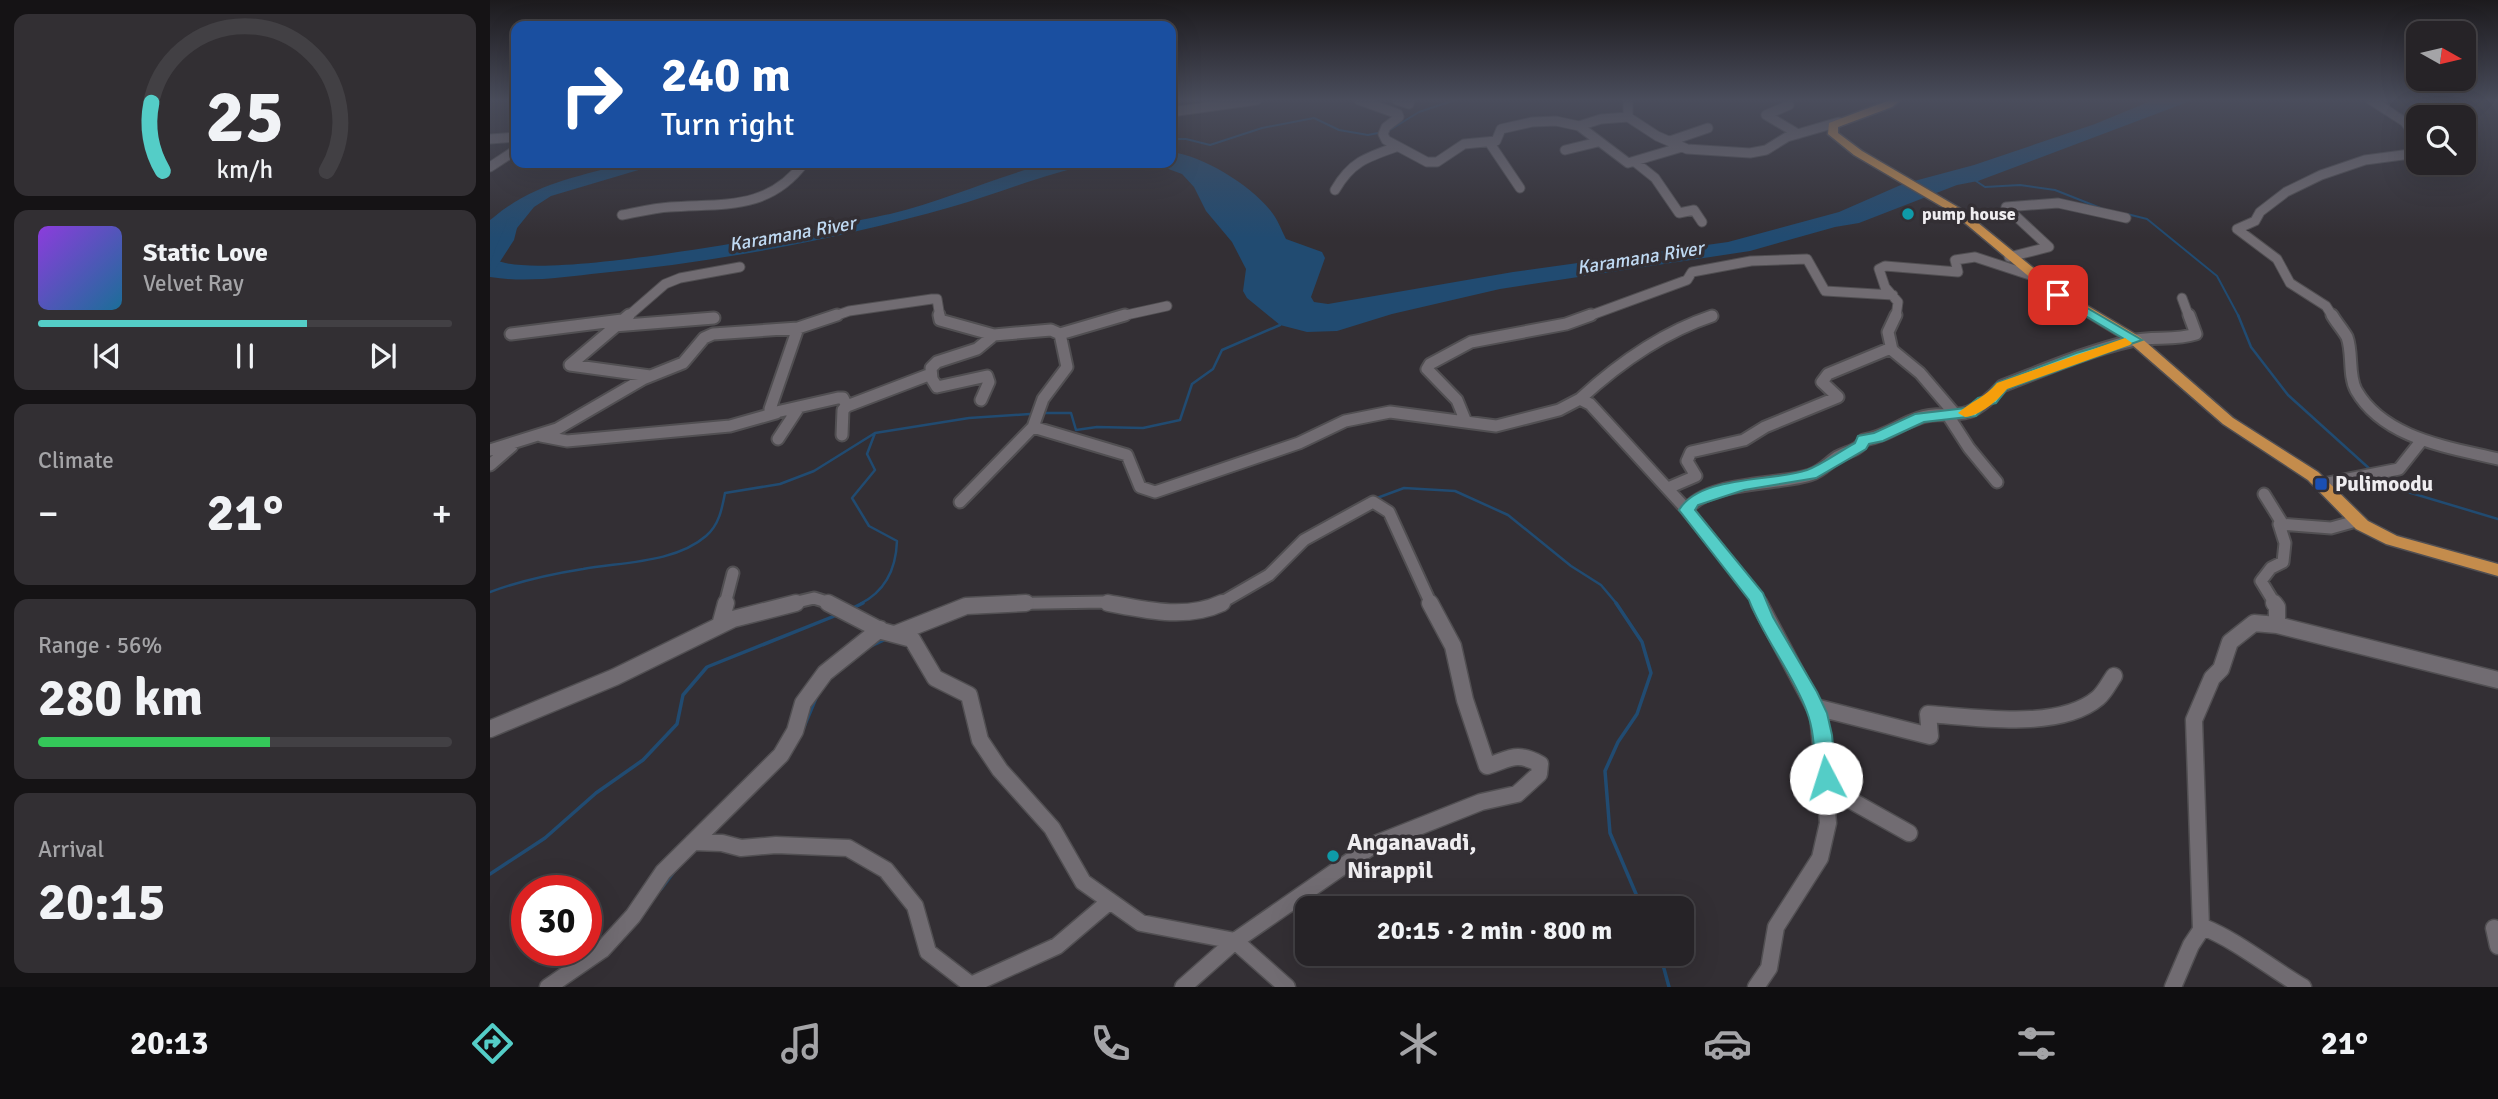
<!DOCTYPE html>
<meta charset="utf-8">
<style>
body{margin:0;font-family:Signika,sans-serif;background:#322f33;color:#f1f3f6;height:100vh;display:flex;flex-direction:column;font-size:26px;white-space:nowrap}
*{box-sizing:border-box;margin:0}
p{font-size:23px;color:#a4a4a7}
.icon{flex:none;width:38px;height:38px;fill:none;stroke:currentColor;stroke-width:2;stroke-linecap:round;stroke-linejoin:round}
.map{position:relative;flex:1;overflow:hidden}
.sheet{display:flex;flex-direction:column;gap:14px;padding:14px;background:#151315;width:490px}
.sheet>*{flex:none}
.banner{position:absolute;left:21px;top:21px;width:665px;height:147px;border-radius:14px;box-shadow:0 7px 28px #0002,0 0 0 2px #424044;background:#1a4fa0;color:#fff;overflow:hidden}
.needle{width:46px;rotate:98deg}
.buttons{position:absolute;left:1916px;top:21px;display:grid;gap:14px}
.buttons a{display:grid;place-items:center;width:70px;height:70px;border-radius:14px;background:#262327;box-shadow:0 7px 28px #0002,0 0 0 2px #424044;font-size:35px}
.speed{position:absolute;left:21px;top:875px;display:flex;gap:14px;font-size:35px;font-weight:700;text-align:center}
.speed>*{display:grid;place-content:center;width:91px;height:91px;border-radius:50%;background:#262327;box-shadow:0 7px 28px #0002,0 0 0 2px #424044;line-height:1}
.speed .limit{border:10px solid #d22;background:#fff;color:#111}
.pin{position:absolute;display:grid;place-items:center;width:60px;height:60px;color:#fff;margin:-30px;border-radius:14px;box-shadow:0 4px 10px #0006}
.me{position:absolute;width:77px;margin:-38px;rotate:355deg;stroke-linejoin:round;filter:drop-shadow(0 0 5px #0008)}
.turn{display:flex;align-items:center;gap:24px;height:147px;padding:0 35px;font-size:32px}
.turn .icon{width:91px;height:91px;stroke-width:2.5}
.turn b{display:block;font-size:49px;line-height:60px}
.big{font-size:52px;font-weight:800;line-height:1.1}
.sheet .card{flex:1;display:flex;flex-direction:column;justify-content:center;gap:10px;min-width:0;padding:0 24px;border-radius:14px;background:#322f33}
.sheet .dial{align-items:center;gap:0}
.dial svg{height:182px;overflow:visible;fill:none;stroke:#424044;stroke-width:7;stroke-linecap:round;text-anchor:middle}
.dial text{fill:#f1f3f6;stroke:none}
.song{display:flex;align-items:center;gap:21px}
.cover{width:84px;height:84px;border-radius:10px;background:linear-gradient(135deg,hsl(270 70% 55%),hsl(200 70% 35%))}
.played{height:7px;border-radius:4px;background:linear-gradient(90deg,#54cdc7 65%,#424044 65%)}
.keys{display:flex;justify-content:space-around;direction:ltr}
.heat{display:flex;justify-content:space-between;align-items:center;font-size:38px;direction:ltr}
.charge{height:10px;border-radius:5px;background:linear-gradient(90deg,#34c759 56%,#424044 0)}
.trip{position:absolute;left:805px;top:896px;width:399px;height:70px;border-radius:14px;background:#262327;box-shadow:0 7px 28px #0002,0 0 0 2px #424044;font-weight:800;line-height:70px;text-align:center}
.dock{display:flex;height:112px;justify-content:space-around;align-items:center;background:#0f0e10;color:#a4a4a7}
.dock .icon{width:49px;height:49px}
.dock .active{color:#54cdc7}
.dock b{font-size:32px;color:#f1f3f6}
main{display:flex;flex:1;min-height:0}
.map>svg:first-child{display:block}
</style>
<main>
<section class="sheet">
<div class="card dial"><svg viewBox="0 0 100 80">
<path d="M14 69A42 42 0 1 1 86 69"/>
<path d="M14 69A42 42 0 0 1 9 39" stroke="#54cdc7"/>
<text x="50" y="56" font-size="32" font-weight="700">25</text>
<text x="50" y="72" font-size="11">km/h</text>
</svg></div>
<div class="card">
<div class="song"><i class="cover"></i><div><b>Static Love</b><p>Velvet Ray</p></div></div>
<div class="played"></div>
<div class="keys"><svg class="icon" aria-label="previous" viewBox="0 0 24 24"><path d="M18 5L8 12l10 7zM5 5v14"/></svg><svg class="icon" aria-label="pause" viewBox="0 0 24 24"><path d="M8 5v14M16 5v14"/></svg><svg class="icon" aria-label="next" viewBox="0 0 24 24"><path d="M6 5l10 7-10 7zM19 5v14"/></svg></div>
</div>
<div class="card"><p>Climate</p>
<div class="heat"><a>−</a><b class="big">21°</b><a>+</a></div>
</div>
<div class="card"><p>Range · 56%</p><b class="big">280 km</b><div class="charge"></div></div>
<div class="card"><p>Arrival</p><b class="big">20:15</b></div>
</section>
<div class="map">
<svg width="2008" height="987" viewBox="0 0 2008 987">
<rect width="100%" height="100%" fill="#332f34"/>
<!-- water -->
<path fill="#214b71" d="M1663,100H1703L1488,181L1467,185L1369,223L1345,227L1260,251L1010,289L902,314L847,331L817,332L790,325L757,298L753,291L756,269L742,242L716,211L704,187L692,174L662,163H681V152C713,156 759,184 780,210C787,218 791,229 796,239L832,252L835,258L821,297L824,302L838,304L1023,272L1238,242L1349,212L1413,184L1484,165L1605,124Z
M137,163H172L61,196L44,207L3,258C39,287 342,226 400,214C455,201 506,176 561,163C576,160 594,163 609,163C558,172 511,193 461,207C348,239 228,262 111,273C74,277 37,283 0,277V220L4,217C45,183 87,177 137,163Z"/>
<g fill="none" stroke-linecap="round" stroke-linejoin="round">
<!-- stream-far2 -->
<path stroke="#214b71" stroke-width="2" d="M898,131L929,112L965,100
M681,139H696L720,145L772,128L824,118L849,130L878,135L888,133
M1486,181L1495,187L1530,185L1565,190L1613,209
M1637,214L1657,219L1727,276L1749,317"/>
<!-- stream-far1 -->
<path stroke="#214b71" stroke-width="2.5" d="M1748,315L1761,347L1798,395L1882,471
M555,413H581L586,430L607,427L653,428L690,420L702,384L723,369L732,350L790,325
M1890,478L1901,487L2008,519
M887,498L914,488L965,491L1018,515L1081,566L1111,585L1127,604
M0,592C30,581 61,574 93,569C132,562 185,563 216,536C229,525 232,509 235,493L290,484L324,471L385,433
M370,604C396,591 406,569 407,541L379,526L362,498L385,470L377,454L385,433L479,418L540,414"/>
<!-- stream -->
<path stroke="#214b71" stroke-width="3.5" d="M1126,603L1152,642L1161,673L1147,714L1128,742L1115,771L1120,833L1152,908
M365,607L373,603
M381,646L396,639
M311,734L326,698
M0,874L55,838L106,793L153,760L187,724L193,695L217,667L347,615
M171,889L186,869
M1170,954L1179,987"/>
<!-- river -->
<path fill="#214b71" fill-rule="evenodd" d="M23,217L29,220L24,240L4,271L0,272C0,253 12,239 17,220Z"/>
<!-- minor-far2 casing -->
<g stroke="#514f52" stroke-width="11">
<path id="minor-far2" d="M869,100L908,114L909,117L896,127L893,134L896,140L937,162H947L974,144L1006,141L1011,129L1042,122L1066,121L1089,126L1111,119L1138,117L1167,136L1197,149L1260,153L1276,150L1297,137L1349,122
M907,100L919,104L920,100
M1138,100V117
M1881,100L1915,122L1928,140
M1299,105L1276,115L1308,134
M681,112L767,100
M1089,126L1138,163L1192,147
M0,139L26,137
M1180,141L1218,128
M999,142L1030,188
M1075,150L1108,142
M1145,162L1165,178L1189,213L1204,210L1212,222
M0,167L26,150
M845,190C861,162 877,157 906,147
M132,215C148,212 164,208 180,207C233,203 278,211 314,163
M1519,257L1559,247L1516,207L1568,203L1636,218
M1692,298L1699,317
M137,317L175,284L190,278L250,267
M342,317L359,311L442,299H447L450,317
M627,317L677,306
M1096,317L1197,280L1202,272L1261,261L1317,259L1335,291L1403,295
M1406,317L1408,302L1395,287L1389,269L1395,266L1468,272L1465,260L1485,257L1543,276
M1843,317L1836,306L1800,283L1787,259L1747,229L1765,221L1770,212L1796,192L1831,175L1875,160L1928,153"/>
</g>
<!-- minor-far1 casing -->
<g stroke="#514f52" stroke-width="15">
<path id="minor-far1" d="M139,315L80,365L160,376
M449,315L450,320L504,335L561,330L570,334L577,367L553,399L543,427L637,455L650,487L665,492L809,443L855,421L900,412L1006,426L1069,410L1090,399L1100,404L1197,510
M1406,315L1398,332L1402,350L1430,373L1465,414
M1842,315C1846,322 1853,330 1857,337C1863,353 1858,375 1866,390C1894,439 1959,447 2008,459
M124,326L224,318
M308,328L280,409L282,413L348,398H353L357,406
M21,334L132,320
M570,334L635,315
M1090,399C1129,363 1171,333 1222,316
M491,400L499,382L497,376L447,387L442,379L441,368L447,362L487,349L504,335
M1457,414L1479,448L1507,482
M976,422L967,400L937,369L940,364L981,342L1076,324L1101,315
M352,435L353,410L357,406L441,374
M51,436L77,441L240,426L286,413
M288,439L309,407
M0,450L67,429L153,379L193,363L214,338L223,334L308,328L347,315
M0,465L22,446
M1833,484L1909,469L1932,440
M1178,488L1206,476L1197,461L1201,452L1254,440L1275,427L1348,397L1332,382L1338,374L1401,348
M1774,494L1792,523
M470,502L543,427
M235,604L243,573
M299,604L324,598L343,604
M489,604L614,602L627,604
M729,604L779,575L814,540L883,502L899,512L941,604
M1270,604L1267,597L1197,510C1216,481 1290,485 1320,475C1332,471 1338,463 1347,457C1357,451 1369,451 1374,440C1395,437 1410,424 1429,418C1445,412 1463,417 1478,412C1489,409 1505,394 1512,386C1554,370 1597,351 1641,341C1663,336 1685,341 1706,334L1699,315
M1785,604L1771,581L1781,568L1793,562L1795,543L1789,524L1841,528L1866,521"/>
</g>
<!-- minor casing -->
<g stroke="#514f52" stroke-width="19">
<path id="minor" d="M338,603L392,631L422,639L445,678L479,695L490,740L510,770L562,828L593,882L651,923L745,941L797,987
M618,603C655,610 696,620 732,603
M230,625L236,603
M1787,625L2008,680
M405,634L476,606L536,603
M1325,707L1440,736L1438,714C1485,717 1569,731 1608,698C1615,692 1619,683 1624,676
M0,729L125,677L243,619L306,603
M1337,787L1419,833
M203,842L232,843L251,848L286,845L358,848L396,870L425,906L438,952L481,985L567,946L620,901
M1711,928L1704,720L1722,678L1731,669L1740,642L1764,623L1787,625V607L1784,603
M2004,928L2008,946
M58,987L112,950L143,916L173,872L291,755L305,731L313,703L335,673L390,629
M693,987L745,941L885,844L991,802L1027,794L1049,774L1050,764C1026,751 1020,759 997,766L975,700L963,646L940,603
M1266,987L1279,968L1286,927L1330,858L1338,823L1328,714L1269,603
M1683,987L1701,945L1713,927C1748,941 1780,968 1813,987"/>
</g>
<!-- major casing -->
<g stroke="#514f52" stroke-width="3">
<path id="major" d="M1400,100H1411L1402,107L1348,127V133L1372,151L1471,209L1569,289L1650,337L1743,418L1828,472L1878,521L1907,536L2008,564V576L1896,544L1866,529L1818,480L1733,424L1640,343L1561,295L1463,213L1364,155L1338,134L1339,123Z"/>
</g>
<!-- minor-far2 -->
<use href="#minor-far2" stroke="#716c72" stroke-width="9"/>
<!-- minor-far1 -->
<use href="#minor-far1" stroke="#716c72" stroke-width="11"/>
<!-- minor -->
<use href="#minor" stroke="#716c72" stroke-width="16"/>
<!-- major -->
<use href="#major" fill="#c48c4c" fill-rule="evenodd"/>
</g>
<!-- sky -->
<linearGradient id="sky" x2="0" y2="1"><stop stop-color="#1c1a1d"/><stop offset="0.42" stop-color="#4a4d5c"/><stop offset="1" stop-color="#4a4d5c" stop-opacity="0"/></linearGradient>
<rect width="2008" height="238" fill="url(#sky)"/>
<!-- route -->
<path fill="#54cdc7" stroke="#378581" stroke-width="2" d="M1568,291L1652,340L1517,389L1506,403L1497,405L1486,416L1434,422L1393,441L1379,444L1376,449L1326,478L1254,490L1208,505L1205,510L1273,593L1283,617L1327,692L1337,713L1342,735L1346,778L1343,784L1336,786L1329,784L1326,778C1324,756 1325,733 1317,712C1303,673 1274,639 1259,600L1189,510C1210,475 1282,482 1317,470C1333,464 1350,451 1365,443L1368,436L1384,433L1425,414L1476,408L1488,398L1496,396L1507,383L1586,353L1634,339L1564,297V292Z"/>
<!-- slow -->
<path fill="#f59e0b" d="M1635,338L1642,343L1640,345L1517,389C1508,400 1490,416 1475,417L1468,413C1480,402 1496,397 1507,383Z"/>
<!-- markers -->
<g fill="#0f9aa8" stroke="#332f34" stroke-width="2.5">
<circle cx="1418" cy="214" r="7"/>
<circle cx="843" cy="856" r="7"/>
</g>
<rect fill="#1a4fb4" stroke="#332f34" stroke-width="2.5" x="1824" y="477" width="14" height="14" rx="3.5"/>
<g text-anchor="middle" stroke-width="7" stroke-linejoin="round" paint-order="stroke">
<!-- far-poi labels -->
<g font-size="18" font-weight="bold" fill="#efedf0" stroke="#332f34" text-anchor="start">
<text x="1432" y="220">pump house</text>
</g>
<!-- far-water labels -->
<g font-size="19" font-style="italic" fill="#bfd9f2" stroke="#332f34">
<text transform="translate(302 233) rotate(-10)" y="7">Karamana River</text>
<text transform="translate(1150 257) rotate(-9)" y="7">Karamana River</text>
</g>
<!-- poi labels -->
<g font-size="21" font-weight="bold" fill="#efedf0" stroke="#332f34" text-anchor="start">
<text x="1845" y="491">Pulimoodu</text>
</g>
<!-- near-poi labels -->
<g font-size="24" font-weight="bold" fill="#efedf0" stroke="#332f34" text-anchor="start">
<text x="857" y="850">Anganavadi,<tspan x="857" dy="28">Nirappil</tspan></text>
</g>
</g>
</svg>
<div class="buttons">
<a><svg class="needle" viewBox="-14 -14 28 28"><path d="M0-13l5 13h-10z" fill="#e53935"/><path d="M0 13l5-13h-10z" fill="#a4a4a7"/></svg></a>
<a><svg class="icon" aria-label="search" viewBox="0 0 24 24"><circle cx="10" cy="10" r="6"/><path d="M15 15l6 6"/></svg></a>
</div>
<div class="speed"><div class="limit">30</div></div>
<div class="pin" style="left:1568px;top:295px;background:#d93025"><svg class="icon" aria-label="arrive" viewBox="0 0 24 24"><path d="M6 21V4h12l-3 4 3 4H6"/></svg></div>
<svg class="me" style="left:1336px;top:778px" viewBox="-20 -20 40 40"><circle r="19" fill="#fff"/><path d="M0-13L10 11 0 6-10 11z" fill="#54cdc7"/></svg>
<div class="trip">20:15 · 2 min · 800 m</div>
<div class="banner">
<div class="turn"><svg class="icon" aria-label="right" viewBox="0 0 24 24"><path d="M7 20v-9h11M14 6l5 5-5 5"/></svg><div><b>240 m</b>Turn right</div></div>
</div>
</div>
</main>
<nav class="dock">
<b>20:13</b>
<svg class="icon active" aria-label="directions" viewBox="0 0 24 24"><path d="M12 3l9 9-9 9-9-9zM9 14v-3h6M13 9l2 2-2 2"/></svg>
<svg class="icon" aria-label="music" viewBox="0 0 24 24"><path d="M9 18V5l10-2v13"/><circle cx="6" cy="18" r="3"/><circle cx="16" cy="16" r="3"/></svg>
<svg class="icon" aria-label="phone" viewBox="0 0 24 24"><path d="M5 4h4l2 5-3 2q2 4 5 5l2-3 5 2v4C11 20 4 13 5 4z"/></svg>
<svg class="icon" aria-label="climate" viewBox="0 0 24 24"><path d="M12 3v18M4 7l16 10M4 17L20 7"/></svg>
<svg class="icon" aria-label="car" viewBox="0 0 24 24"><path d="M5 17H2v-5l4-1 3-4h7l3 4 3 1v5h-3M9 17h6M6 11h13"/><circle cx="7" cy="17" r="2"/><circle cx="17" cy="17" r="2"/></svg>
<svg class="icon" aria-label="filters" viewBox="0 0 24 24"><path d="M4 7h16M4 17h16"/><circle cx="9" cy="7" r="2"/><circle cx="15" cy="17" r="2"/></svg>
<b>21°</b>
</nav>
